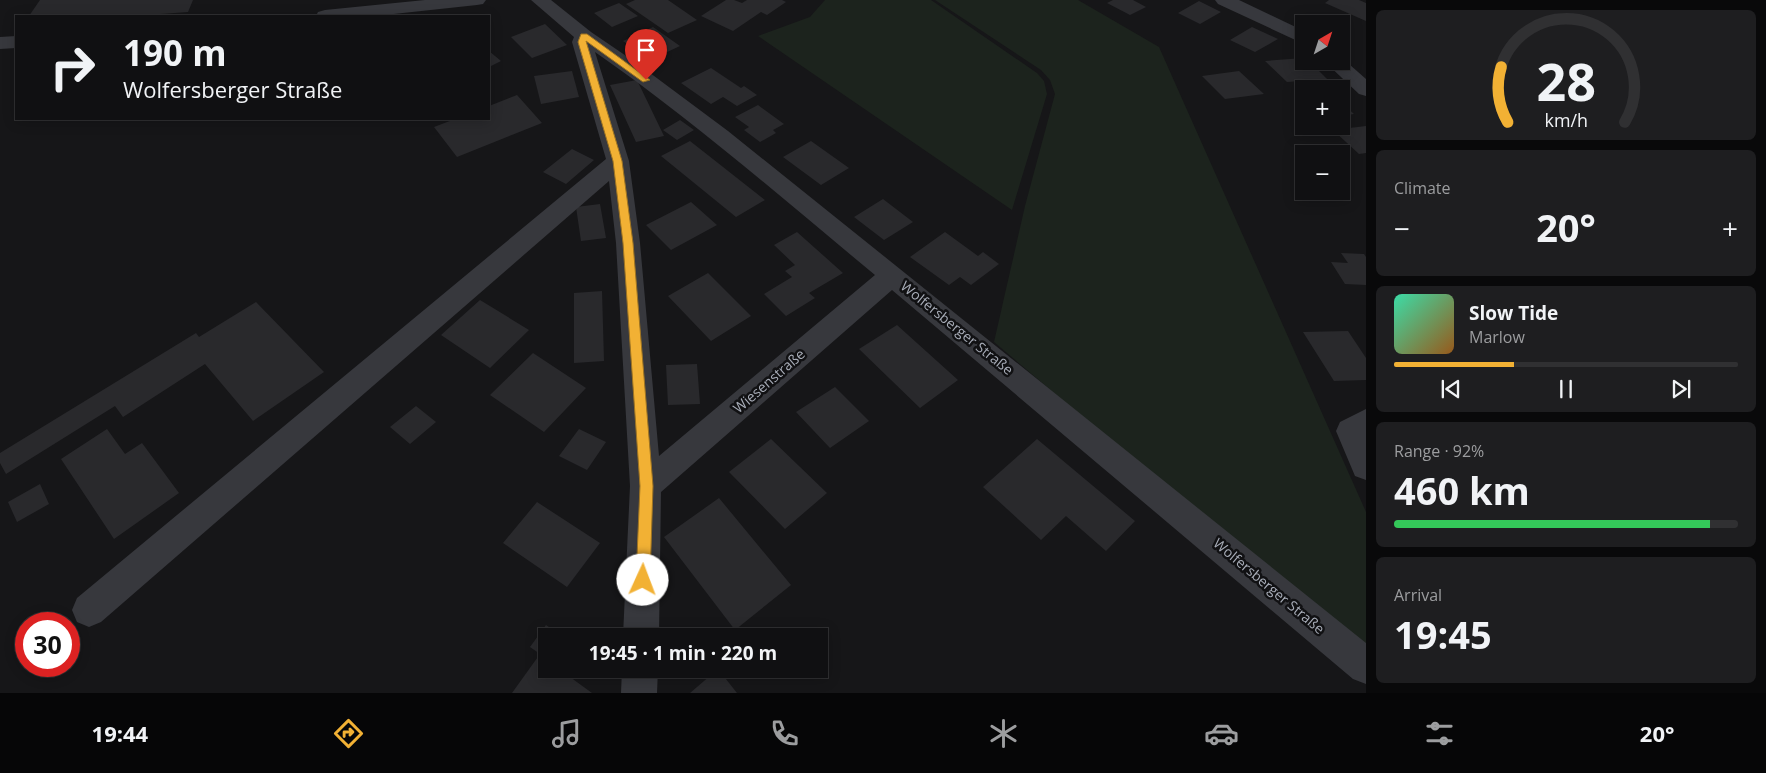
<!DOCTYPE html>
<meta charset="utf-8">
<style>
body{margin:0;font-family:"Open Sans",sans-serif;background:#1e1e20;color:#f1f3f6;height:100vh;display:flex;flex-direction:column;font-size:19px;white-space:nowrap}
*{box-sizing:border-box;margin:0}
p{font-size:16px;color:#9c9d9f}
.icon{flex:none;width:28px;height:28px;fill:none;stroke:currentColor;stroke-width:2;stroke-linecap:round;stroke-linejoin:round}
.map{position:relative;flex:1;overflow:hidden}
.sheet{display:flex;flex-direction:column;gap:10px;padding:10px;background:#09090a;width:400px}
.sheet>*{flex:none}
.top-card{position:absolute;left:15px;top:15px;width:475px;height:105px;border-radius:0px;box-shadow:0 2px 12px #0003,0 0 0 1px #303032;background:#101012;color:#f1f3f6;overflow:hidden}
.needle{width:32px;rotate:39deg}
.fabs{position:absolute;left:1295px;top:15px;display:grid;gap:10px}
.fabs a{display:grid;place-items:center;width:55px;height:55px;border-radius:0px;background:#101012;box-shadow:0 2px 12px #0003,0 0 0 1px #303032;font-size:25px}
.speed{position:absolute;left:15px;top:612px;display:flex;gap:10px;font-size:25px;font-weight:700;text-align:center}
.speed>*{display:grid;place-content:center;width:65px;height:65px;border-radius:50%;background:#101012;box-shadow:0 2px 12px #0003,0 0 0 1px #303032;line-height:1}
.speed .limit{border:8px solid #d22;background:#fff;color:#111}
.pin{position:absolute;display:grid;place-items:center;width:42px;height:42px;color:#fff;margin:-51px -21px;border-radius:50% 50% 50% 0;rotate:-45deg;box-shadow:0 0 5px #0007}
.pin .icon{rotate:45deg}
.me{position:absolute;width:55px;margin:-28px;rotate:2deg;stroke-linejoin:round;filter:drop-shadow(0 0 4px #0008)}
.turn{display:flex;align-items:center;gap:18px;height:105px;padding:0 25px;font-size:22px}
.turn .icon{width:65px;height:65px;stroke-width:2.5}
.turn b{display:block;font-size:35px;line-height:42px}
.big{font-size:38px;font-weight:700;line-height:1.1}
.sheet .card{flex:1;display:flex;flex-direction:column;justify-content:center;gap:8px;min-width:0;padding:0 18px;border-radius:8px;background:#1e1e20}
.sheet .dial{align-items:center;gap:0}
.dial svg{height:130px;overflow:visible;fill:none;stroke:#303032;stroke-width:7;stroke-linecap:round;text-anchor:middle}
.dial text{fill:#f1f3f6;stroke:none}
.song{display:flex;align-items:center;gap:15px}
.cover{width:60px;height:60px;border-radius:8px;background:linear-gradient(135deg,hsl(160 70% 55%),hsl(30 70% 35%))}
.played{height:5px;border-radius:2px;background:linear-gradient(90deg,#f2b134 35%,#303032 35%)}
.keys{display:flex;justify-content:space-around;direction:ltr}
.heat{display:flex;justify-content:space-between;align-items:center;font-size:28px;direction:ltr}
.charge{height:8px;border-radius:4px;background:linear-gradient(90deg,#34c759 92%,#303032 0)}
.trip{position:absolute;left:538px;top:628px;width:290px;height:50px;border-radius:0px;background:#101012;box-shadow:0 2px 12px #0003,0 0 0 1px #303032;font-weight:700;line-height:50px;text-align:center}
.dock{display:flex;height:80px;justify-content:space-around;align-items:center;background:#060607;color:#9c9d9f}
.dock .icon{width:35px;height:35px}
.dock .current{color:#f2b134}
.dock b{font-size:22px;color:#f1f3f6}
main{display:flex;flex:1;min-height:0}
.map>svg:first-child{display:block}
</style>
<main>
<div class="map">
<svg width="1366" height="693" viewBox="0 0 1366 693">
<rect width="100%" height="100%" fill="#161618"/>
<!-- green -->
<path fill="#1c231d" d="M825,0H931L1037,73L1044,81L1047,94L1012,210L758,36L810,17Z
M935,0H1078L1159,47L1366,512V649L1250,559L994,342L1025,206L1055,94L1050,80L1041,70Z"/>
<!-- building -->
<path fill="#29292c" d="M40,0H193L188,12L133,16H29Z
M635,0H668L697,20L668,33L626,4Z
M726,0H734L742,3L747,0H782L786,2L767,15L761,12L733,31L701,16Z
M1113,0H1133L1146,7L1130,15L1107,3Z
M1329,0H1359L1366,3V21L1325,3Z
M1199,1L1221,12L1200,24L1178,13Z
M619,3L638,16L612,27L594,13Z
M545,24L567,45L532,58L511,37Z
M653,27L680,46L650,60L623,41Z
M1252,27L1278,39L1255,52L1230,40Z
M489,51L501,61L489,67Z
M1304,58V61H1309L1327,79L1287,82L1265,61Z
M711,68L741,88L744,86L757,95L737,106L723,97L711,104L681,83Z
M572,71L579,97L541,104L534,76Z
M1239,71L1264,94L1225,99L1202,76Z
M637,80L664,136L636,142L610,85Z
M517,95L542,123L457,157L434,127L455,119H489V106Z
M1341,102L1354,114L1341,116Z
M758,105L784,124L773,130L776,133L760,142L744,130L749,127L735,117Z
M680,120L694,130L677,140L663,130Z
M1366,126V153L1359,154L1333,130Z
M690,141L765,200L736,217L661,156Z
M811,141L849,168L821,185L783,157Z
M572,149L594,160L566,184L543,172Z
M883,199L913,222L884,240L854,217Z
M691,202L717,225L671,250L646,225Z
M600,204L606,238L581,241L576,207Z
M797,232L843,273L809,293L815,298L786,316L764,294L792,277L785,271L795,265L774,245Z
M945,232L978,256L983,252L999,264L971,285L960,277L949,285L910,257Z
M1341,253L1364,254L1366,257V285L1345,284L1331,262L1348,263Z
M708,273L751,316L711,341L668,296Z
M602,291L604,361L574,363V293Z
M480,300L529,330L490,368L441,335Z
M256,302L324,372L253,421L205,364L123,417L115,406L6,474L0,463V453L196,333L199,337Z
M897,325L958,380L920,408L859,349Z
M1348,331L1366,358V380L1334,381L1303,332Z
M533,353L586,388L544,432L490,395Z
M697,364L700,404L668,405L666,365Z
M835,387L869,421L830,448L796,412Z
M416,406L436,422L410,444L390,427Z
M107,429L125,454L142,443L179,493L114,539L61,459Z
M579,429L606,442L587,470L559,456Z
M771,439L827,493L785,529L729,472Z
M1037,439L1135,521L1106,551L1066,516L1041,540L983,487Z
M40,484L49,504L17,522L8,502Z
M719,498L791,585L735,630L664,537Z
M537,502L600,543L567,587L503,543Z
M546,625L562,636H546V669H559L592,693H512L540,654L530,647Z
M718,669L737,693H690Z"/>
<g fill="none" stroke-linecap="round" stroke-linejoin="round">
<!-- minor -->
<path fill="#37383d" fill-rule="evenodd" d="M425,0H486L483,4L477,5L375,16H316L318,12L325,10Z
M531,0H551L591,32L638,64L728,131L1366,643V684L1353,679L892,290L661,492L659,636H623L630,486L616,243L609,181L101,622L89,627L77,622L72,610L77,598L606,159L572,42L574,37ZM595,52C693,120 783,199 875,275L659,456L640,243L629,161Z
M1215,0H1239L1304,31V44L1218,4Z
M16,36V48L0,49V37Z
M1341,57L1366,79V96L1359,94L1324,61H1341Z
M1366,409V480L1355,476L1336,431L1340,422Z
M622,669H658L657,693H621Z"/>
</g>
<!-- route -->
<path fill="#f2b134" stroke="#9d7322" d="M581,34H587L650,80L643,82L586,41L622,161L633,243L653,486L650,580L648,585L643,587L638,585L636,580L640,486L623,243L613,161L578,42Z"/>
<g text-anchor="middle" stroke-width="5" stroke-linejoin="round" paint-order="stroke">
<!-- street labels -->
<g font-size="14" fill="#a8adb8" stroke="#111113">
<text transform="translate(957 328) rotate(39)" y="5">Wolfersberger Straße</text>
<text transform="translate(769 381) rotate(-41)" y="5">Wiesenstraße</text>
<text transform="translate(1269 586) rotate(40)" y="5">Wolfersberger Straße</text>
</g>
</g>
</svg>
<div class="fabs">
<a><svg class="needle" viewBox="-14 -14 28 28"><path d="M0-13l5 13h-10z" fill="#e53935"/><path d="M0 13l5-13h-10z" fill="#9c9d9f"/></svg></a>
<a>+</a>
<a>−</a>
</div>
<div class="speed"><div class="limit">30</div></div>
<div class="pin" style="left:646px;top:80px;background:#d93025"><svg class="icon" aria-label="arrive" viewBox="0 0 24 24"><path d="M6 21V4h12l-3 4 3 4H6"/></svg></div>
<svg class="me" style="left:643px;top:580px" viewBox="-20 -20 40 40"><circle r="19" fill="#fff"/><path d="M0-13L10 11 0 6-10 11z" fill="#f2b134"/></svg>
<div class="trip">19:45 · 1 min · 220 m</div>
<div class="top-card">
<div class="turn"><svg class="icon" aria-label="right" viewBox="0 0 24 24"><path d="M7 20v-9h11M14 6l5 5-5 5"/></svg><div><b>190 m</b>Wolfersberger Straße</div></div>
</div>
</div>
<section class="sheet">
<div class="card dial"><svg viewBox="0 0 100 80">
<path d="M14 69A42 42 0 1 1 86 69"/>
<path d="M14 69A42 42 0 0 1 10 35" stroke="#f2b134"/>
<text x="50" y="56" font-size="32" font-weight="700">28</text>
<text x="50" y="72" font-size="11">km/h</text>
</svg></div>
<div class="card"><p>Climate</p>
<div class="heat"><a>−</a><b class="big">20°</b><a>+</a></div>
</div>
<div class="card">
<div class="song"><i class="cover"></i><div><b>Slow Tide</b><p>Marlow</p></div></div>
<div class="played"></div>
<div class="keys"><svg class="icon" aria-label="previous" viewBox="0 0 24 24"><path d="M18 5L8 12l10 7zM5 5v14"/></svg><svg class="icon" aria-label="pause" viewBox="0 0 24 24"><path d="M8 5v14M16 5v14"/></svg><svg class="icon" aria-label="next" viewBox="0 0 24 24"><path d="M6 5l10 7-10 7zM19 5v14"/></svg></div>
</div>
<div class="card"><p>Range · 92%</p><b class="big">460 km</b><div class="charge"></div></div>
<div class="card"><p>Arrival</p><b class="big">19:45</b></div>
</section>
</main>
<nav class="dock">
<b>19:44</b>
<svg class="icon current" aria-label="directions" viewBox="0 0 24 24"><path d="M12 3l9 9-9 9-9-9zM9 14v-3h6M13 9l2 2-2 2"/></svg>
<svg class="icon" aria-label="music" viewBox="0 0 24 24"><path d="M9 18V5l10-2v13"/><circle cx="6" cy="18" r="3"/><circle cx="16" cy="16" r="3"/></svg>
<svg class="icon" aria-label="phone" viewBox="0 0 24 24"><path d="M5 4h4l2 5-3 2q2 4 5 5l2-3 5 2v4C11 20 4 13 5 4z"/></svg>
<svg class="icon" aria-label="climate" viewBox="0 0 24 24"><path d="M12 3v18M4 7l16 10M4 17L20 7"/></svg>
<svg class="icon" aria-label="car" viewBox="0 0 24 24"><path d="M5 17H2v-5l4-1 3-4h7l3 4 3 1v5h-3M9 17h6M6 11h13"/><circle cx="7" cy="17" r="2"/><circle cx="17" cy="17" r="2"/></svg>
<svg class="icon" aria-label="filters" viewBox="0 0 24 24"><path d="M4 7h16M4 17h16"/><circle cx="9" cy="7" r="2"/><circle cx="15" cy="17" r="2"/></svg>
<b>20°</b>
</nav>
